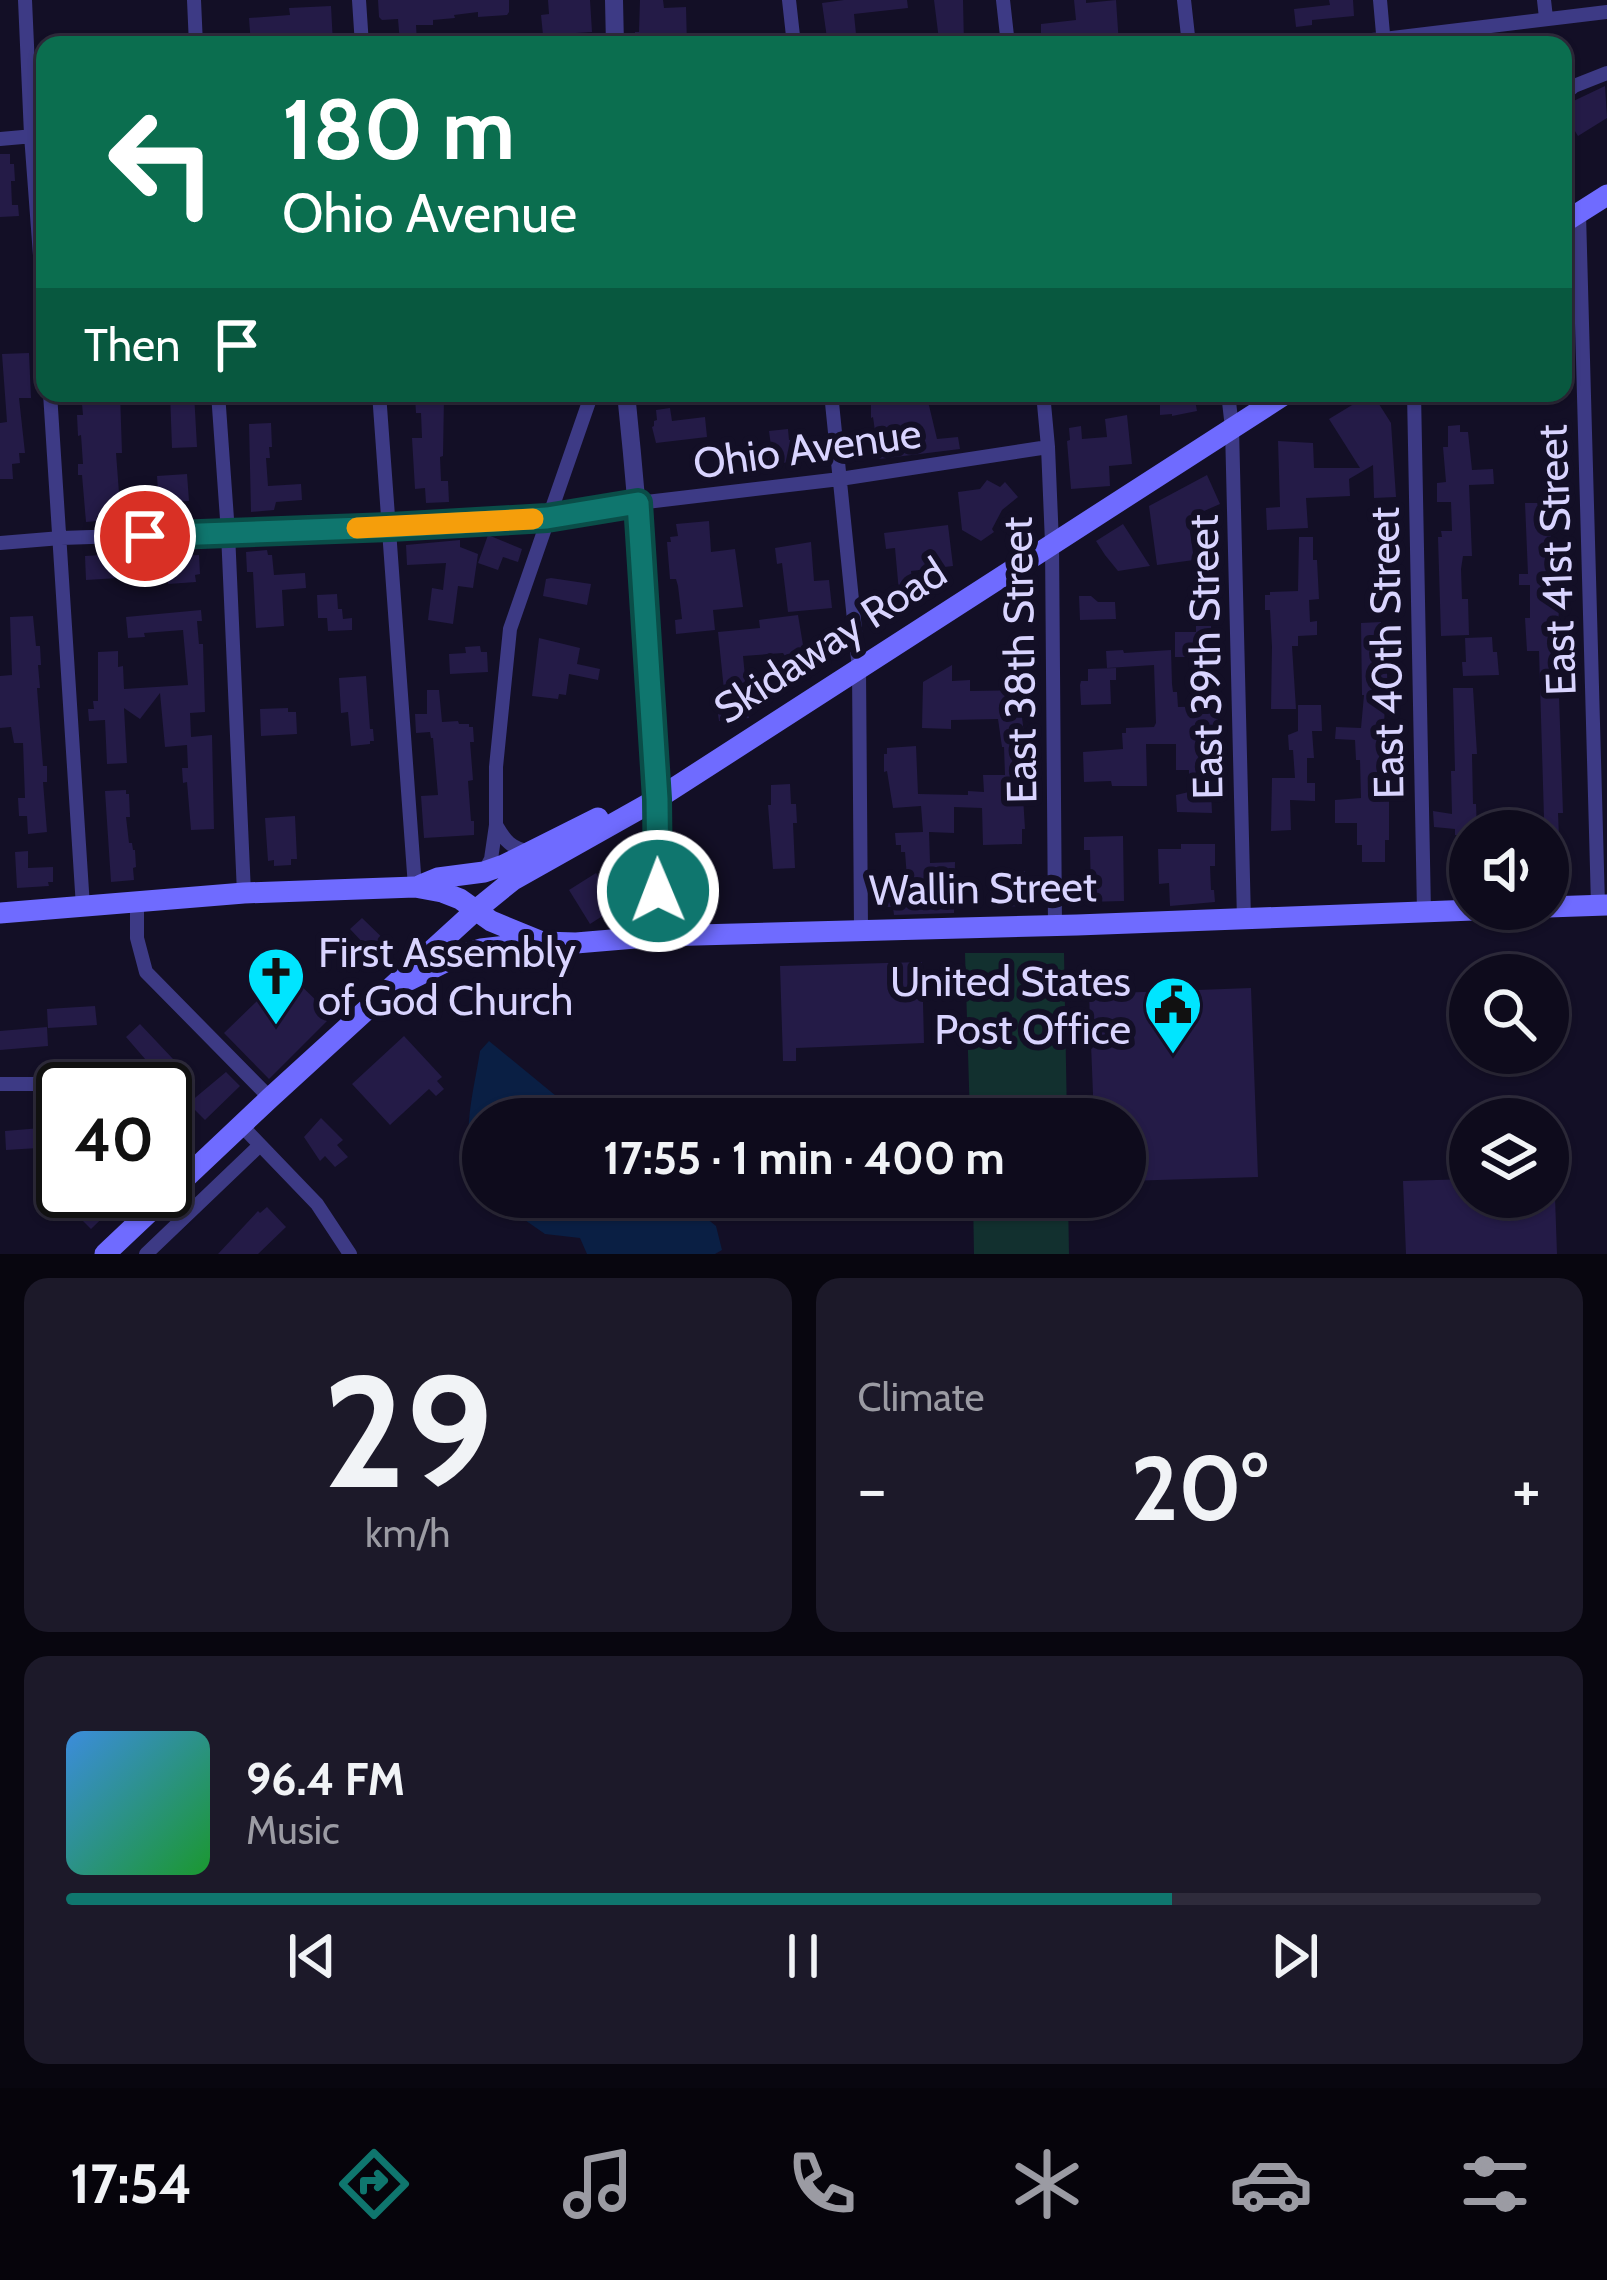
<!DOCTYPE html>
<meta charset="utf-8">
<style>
body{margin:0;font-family:Cabin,sans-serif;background:#1c1929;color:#f1f3f6;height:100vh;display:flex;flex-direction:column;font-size:45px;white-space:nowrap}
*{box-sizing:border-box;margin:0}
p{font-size:39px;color:#9b9ba3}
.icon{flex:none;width:66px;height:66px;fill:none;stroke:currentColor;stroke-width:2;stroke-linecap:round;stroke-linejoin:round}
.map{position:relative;height:1254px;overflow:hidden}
.panel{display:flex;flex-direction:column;gap:24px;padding:24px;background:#08060f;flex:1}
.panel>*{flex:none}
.top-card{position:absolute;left:36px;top:36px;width:1536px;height:366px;border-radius:24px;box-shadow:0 3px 9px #0004,0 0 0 3px #2e2b3b;background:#0b6e4f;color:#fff;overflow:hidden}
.buttons{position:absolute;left:1449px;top:810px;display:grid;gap:24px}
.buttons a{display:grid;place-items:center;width:120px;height:120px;border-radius:50%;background:#0e0b1c;box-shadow:0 3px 9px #0004,0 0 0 3px #2e2b3b;font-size:60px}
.speed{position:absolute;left:36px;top:1062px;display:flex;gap:24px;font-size:60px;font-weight:700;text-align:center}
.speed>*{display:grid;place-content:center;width:156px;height:156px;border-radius:50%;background:#0e0b1c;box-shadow:0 3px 9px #0004,0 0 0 3px #2e2b3b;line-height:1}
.speed .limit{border:6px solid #111;border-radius:18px;background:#fff;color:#111}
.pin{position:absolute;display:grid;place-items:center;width:102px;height:102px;color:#fff;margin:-51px;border:6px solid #fff;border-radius:50%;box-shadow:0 3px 12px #0007}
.me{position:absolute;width:132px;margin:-66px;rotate:359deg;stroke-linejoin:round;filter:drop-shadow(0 0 9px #0008)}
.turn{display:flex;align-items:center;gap:42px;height:252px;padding:0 48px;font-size:54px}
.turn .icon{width:156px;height:156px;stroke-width:2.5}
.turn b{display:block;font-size:84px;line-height:102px}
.then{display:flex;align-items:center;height:114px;padding:0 48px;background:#0003;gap:24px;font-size:45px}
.big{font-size:90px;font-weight:700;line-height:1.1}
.panel .card{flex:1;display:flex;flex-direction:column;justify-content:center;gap:18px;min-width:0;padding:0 42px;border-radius:24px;background:#1c1929}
.panel .dial{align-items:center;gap:0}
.dial b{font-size:156px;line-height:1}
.song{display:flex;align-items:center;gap:36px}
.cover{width:144px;height:144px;border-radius:18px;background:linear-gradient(135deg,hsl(210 70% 55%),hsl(130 70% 35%))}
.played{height:12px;border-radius:6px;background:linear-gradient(90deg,#0f766e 75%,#2e2b3b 75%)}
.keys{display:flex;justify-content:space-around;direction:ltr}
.heat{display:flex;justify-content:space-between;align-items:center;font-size:66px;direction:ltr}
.panel .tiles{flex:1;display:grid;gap:24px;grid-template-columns:1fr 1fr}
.card:last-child{grid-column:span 2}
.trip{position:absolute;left:462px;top:1098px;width:684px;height:120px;border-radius:60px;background:#0e0b1c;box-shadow:0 3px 9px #0004,0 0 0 3px #2e2b3b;font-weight:700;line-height:120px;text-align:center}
.tab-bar{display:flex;height:192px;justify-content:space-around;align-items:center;background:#06040b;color:#9b9ba3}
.tab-bar .icon{width:84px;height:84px}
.tab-bar .on{color:#0f766e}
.tab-bar b{font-size:54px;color:#f1f3f6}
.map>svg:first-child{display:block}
</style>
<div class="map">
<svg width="1607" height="1254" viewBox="0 0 1607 1254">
<rect width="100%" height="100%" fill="#130f26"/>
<!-- green -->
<path fill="#12302f" d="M965,953H1064L1067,1119H970Z
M973,1197H1068L1069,1254H974Z"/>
<!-- water -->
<path fill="#0a1f44" d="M489,1041L584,1119H483V1185C456,1148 474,1092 480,1051Z
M492,1197H680L716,1226L722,1250L715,1254H587L580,1238L545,1234Z"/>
<!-- building -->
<path fill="#241b47" d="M378,0H509V12L507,15L478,17V12L454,15L455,18L433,20V25H416L417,42L400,43L398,19L382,20L379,17Z
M548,0H590L592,32L543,35L541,15L549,14Z
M640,0H663L664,8L686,7L687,45H635V32H639Z
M844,0H907L908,8L854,14L856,34L849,35L850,45H828L822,3Z
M934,0H963L964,45H943L942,40H939Z
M1074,0H1086V3L1116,0L1119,45H1041V24L1076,20Z
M1329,0H1353L1354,16L1312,20V25L1296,27L1294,9L1330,5Z
M331,6L333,44L314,45L311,36L270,39L271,45H251L249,18L290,15L289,8Z
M1605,86L1607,118L1578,136L1563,112V106Z
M0,154H10V164H14L15,181H11L12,205H18L19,216L0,217Z
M29,353L31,398H19L25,453H19L20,463L12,464L13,479H0V423L7,422L2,354Z
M81,393H120L122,453H116L119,493L158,491L157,476L187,474L189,501L149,503L150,524L124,525V514L97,516V521L86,522L82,475H78V464H83L81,435L78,436L77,415H83Z
M170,393H194L197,447L172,448Z
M871,393H926L937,439L958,437L960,449L879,459L873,417L871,418Z
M1160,393H1190L1191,401L1195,400L1197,411L1172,416V414L1160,415Z
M1372,393L1391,423L1396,497L1374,498L1373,465L1349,479L1350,496L1306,498L1308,528L1267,530L1266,508L1280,507L1278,441L1313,443L1314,468H1360L1329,419Z
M444,396L443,456L440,457L441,481H448L449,502L426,503L425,488L415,489L412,438H422L421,413H416L415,397Z
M670,408L672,421L705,417L707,437L656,443L652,427L654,426V421L657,420L656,410Z
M1127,415L1132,464L1109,466L1110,486L1071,489L1067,441L1070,440L1069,428L1081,426L1082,439L1107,437L1105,419Z
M271,423L272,447H269L270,458H266L268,486L301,484L302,500L276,502L274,510L251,512L249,424Z
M1460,425V432H1468L1472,470L1493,469L1494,484L1469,485L1472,556H1463L1461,569L1462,599H1468L1469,635L1441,636L1438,537H1442L1441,531H1452L1451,502H1437V483L1446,482L1443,447H1448V426Z
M788,429L789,440L795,439L797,461L775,464L776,468L741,472L740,457L772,453L769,431Z
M1207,475L1220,504L1188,518L1194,560L1157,565L1149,506Z
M987,480L1000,487L1005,482L1018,497L1002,510L992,529L994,532L981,541L962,530L958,492L980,489Z
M1525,503H1546V514H1550L1551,545H1548V575H1554V596H1560L1557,638L1563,813H1558L1560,862H1566V887L1548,888V831H1540L1539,818H1544L1539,651H1527L1525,618H1530V585H1519V574H1528Z
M709,521L711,552L735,549L743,607L713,610L715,630L676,634L675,620L682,619L678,586L676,579H670L667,542H671L670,537L678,536L676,524Z
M1123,524L1150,566L1118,571L1105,555L1096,541Z
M948,525L953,566L911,571L913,590L899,592L895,548L886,549L884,533Z
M488,535L522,549L518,562L503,557L498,570L478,563Z
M1299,537H1313V560H1317L1319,599L1309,600L1310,622L1317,621V635L1298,636V646H1292L1296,709H1271L1272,647L1270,610H1265V595H1270V592L1298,591Z
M460,540V547L478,554L473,588L458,586L453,624L428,620L432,588L443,590L446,563L407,565L406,545Z
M811,542L814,581L829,580L832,608L788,612L782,563L777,564L775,548Z
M267,550L268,555H272L274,575L305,573L306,588L282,590L284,626L256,628L253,572H247L246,552Z
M153,552L154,567L119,573V578L86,580L85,556Z
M199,555L200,574L195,575L196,582L168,584L167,562L181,561V556Z
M551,578L591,584L587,605L543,596L546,579Z
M337,594L338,609H342L343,619L352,618V630L328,631L327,618H318L317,595Z
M1079,596H1091L1098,602H1115L1116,619L1080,620Z
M201,610L202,621H197L199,644H203L205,712L190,713L191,737L212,735L214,829L191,830L187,782L183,783L182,768H188L187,745L165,747L160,693L140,719L124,708L127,763L107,764L105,720L89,721L88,709H94L93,701H98V652L118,651V667L123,666L124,689L188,685L183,630L144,633L145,637L128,638L126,617Z
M798,615L803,645L816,665L798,677L783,653L743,656L749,718L719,721L716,700H725L718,632L760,628L759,620Z
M33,616L36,646H40L41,665H38L40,688H37L43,766H47V782H43L47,832L28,834L27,816H19L18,798H25L23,743H14L11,727L0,728V676L12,675L10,617Z
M1381,622L1383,673H1387L1388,694H1385L1384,732H1378L1380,757H1384L1386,801H1389V840H1385V862H1362V845H1357V823H1335V800L1361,798L1360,760H1356L1355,740L1335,739L1336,727L1361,728L1364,695H1362L1361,623Z
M1196,626H1211V657H1175V632H1196Z
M1492,637L1493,652H1497L1499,675L1463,676L1462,662H1466L1465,638Z
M539,638L580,648L577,664L600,669L598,680L569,674L566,695L559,694L558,699L532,696Z
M480,646L481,652H487L488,672L450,674L449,654L466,653L465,647Z
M1123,650L1124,653L1171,650L1172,684L1173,692H1177L1178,707L1218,706V726H1215V737L1207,738V791H1211L1212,813L1177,812L1176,795L1189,792V770H1176V744H1146L1147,786H1112L1111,781L1084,782L1083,752L1123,749L1122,733H1126V728L1154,727L1156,723L1154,665L1107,668L1106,651Z
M952,665V681L970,680V691L1025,690L1026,709H1021L1026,750H1023L1024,764H1021L1025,829H1022V844L983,845L982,808L954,807V833L929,832L930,863L955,862L954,913L894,915L893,907H883V892L888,891L887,878H907L905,852H901V845H896L895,833L923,832L921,806L893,808L887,771L884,772V754H887V748L916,746L918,794L968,795V791L984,792L983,775H1005L1004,747H1002L998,719L951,720V729L922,728L923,682Z
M1116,668V680H1110L1111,704L1081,705L1080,685L1081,681H1088V669Z
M366,676L370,729H373L374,741H370V744L351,746L348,712L341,713L339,678Z
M1453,688H1473L1477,754H1472L1473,804H1476L1477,831H1470V835H1455V829L1434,827L1433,811L1452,814L1451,771H1455Z
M427,690H439L442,722L458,721L459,724H469V727H473L474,742H470L473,780L468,781L471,821H474V835L424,838L421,796L438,795L433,738H431L430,732L416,733L415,714H427Z
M1298,705H1321L1322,731H1312L1314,758H1307V783H1315V801L1290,800L1291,830L1271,831L1272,778H1295L1293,750H1289L1288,735L1298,731Z
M288,708V712H296L297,734L261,736L260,709Z
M790,784L791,804H796L797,823H793L795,868L773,869L768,805H771V785Z
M126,790V794H129L130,817H126L129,843H132L133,850H135L136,867L133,868L134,880L111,882L105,791Z
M295,816L297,859H291V865L274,866V860L268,861L265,818Z
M1123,836L1124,901L1085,902L1084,888H1091L1090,850H1084V837Z
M1181,844H1215V866H1210L1211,890H1214L1215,902L1170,906L1169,883L1159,884L1158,849H1181Z
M28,851V868L53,867V882H48L49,886L17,888L15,852Z
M1025,871L1026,906L991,907L989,879L1002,878L1001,872Z
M596,873L604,884L610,881L617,894L611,901L615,908L590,924L569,890Z
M362,918L394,949L381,962L350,929Z
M922,962L924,1043L796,1048V1061H783L780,966Z
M287,972L327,1011L322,1016L327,1021L269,1079L224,1033Z
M1251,988L1258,1177L1125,1181V1119H1094L1089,994Z
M95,1006L97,1025L48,1028L47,1009Z
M140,1024L173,1059L158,1074L126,1037Z
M47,1027L48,1046L0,1050V1031Z
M404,1036L442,1077L437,1081L444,1089L436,1096L429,1089L390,1125L352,1084Z
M226,1072L240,1086L205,1120L195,1110L182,1122L165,1105V1089H146L163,1073L190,1102Z
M321,1118L343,1140L337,1145L348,1157L335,1167L325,1156L320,1161L304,1137Z
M53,1127L54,1147L6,1150L5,1131Z
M1470,1179V1197H1555L1557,1254H1406L1403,1181Z
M103,1191H130L91,1229L78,1216Z
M267,1207L286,1227L258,1254H218L258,1211L260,1213Z"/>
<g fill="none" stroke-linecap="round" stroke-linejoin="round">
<!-- minor -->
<path stroke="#3d3a85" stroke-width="14" d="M25,0L31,135L45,322
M194,0L196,45
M359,0L362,45
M789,0L794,45
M1003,0L1008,45
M1184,0L1189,45
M1380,0L1384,45
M1544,0L1546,18
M1311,45L1384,39L1607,12
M1563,95L1574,86L1607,73
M0,139L45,135
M1579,214L1598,905
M50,393L83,907
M218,393L228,533L244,893
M379,393L415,887
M831,393L859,669L861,929
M1043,393L1048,447L1052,543L1055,926
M1228,393L1232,428L1244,920
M1414,393L1424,912
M0,543L61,538L390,527L547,518L638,503L840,479L1048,447
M496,825C505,841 511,848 530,852
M484,872L491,859L496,825V767L510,629L592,393
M137,903V938L146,972L270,1098
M0,1084H61L76,1089
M241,1125L317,1204L350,1254
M165,1159L183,1180
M146,1254L260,1145"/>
<!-- tertiary -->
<path stroke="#3d3a85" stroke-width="18" d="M614,0L615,45
M626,393C645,574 655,755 659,936"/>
<!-- secondary -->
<path stroke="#6f6bff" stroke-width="21" d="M1563,223L1607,195
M421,885L438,878L484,872L504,865L598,818
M1548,907L1607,905
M0,913L244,893L415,887L442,892L460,899L491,921L542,942L576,943L659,936L1077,925L1500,909
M409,980L453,958L481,949L533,943
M105,1254L270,1098L476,910L513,880L657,799L1287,393"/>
</g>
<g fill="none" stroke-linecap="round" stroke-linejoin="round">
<!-- route casing -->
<g stroke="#0a4d48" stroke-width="30">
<path id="route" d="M145,536L390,527L547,518L638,503L657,799L658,891"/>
</g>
<!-- route -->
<use href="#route" stroke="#0f766e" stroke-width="21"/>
<!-- slow -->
<path stroke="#f59e0b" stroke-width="21" d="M357,528L533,519"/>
</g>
<!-- icons -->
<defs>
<g id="church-pin" transform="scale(3)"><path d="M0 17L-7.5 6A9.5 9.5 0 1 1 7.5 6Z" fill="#00e5ff" stroke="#130f26"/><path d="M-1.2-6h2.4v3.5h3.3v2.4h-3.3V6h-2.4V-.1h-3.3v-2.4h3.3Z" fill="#111"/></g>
<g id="civic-pin" transform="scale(3)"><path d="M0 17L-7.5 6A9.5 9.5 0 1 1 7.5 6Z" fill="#00e5ff" stroke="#130f26"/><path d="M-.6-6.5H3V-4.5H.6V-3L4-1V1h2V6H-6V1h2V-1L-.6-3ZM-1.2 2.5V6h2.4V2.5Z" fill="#111"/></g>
</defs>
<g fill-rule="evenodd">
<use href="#church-pin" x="276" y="976"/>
<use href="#civic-pin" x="1173" y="1005"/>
</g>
<g text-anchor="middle" stroke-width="12" stroke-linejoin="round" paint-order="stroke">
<!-- street labels -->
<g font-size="42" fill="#d9d4ff" stroke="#130f26">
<text transform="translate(807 448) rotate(-8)" y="15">Ohio Avenue</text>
<text transform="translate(1556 560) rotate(-92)" y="15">East 41st Street</text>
<text transform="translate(830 640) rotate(-33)" y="15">Skidaway Road</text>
<text transform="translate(1386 653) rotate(-91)" y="15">East 40th Street</text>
<text transform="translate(1205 657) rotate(-91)" y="15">East 39th Street</text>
<text transform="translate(1019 660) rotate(-91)" y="15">East 38th Street</text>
<text transform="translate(983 888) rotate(-1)" y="15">Wallin Street</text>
</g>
<!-- poi labels -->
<g font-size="42" fill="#d9d4ff" stroke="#130f26" text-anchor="start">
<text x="318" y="967">First Assembly<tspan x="318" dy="48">of God Church</tspan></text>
<text x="1131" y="996" text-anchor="end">United States<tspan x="1131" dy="48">Post Office</tspan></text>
</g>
</g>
</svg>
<div class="buttons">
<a><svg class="icon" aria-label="sound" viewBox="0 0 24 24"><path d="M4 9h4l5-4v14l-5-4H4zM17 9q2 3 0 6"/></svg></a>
<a><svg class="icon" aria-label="search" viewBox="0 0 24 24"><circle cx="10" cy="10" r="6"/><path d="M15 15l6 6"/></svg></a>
<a><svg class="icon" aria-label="layers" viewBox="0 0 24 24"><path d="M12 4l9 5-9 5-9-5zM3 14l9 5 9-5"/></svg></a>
</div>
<div class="speed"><div class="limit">40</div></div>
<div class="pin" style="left:145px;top:536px;background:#d93025"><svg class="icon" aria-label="arrive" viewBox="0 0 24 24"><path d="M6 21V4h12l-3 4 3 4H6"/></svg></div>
<svg class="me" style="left:658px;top:891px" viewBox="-20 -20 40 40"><circle r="17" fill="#0f766e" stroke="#fff" stroke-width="3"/><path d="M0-11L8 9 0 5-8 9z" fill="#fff"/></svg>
<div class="trip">17:55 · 1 min · 400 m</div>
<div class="top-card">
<div class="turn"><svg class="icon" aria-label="left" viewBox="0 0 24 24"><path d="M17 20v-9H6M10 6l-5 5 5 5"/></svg><div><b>180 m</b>Ohio Avenue</div></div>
<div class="then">Then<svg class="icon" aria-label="arrive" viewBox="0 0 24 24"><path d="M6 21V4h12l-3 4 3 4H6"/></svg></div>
</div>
</div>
<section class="panel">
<div class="tiles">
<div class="card dial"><b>29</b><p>km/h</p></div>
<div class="card"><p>Climate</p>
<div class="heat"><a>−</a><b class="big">20°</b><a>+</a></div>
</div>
<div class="card">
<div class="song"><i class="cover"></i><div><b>96.4 FM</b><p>Music</p></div></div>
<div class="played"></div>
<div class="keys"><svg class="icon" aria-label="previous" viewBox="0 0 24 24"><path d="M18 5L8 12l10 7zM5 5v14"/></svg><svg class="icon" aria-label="pause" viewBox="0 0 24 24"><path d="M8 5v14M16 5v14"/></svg><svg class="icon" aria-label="next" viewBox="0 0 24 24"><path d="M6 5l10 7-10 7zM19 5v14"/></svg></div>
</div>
</div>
</section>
<nav class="tab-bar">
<b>17:54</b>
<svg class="icon on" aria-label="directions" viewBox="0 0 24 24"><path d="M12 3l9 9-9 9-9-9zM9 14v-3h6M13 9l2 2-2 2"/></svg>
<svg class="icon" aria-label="music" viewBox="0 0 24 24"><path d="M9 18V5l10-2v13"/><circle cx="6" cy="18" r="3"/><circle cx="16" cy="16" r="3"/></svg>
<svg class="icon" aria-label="phone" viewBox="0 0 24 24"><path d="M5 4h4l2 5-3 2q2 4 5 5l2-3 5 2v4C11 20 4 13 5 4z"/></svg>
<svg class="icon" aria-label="climate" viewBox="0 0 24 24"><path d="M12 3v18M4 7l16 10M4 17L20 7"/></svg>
<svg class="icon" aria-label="car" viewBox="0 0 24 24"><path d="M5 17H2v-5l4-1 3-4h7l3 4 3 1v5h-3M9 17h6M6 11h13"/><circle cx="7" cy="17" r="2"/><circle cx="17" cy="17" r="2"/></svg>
<svg class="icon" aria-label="filters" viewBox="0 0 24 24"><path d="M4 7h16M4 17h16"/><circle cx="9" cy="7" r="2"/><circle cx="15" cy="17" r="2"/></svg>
</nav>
